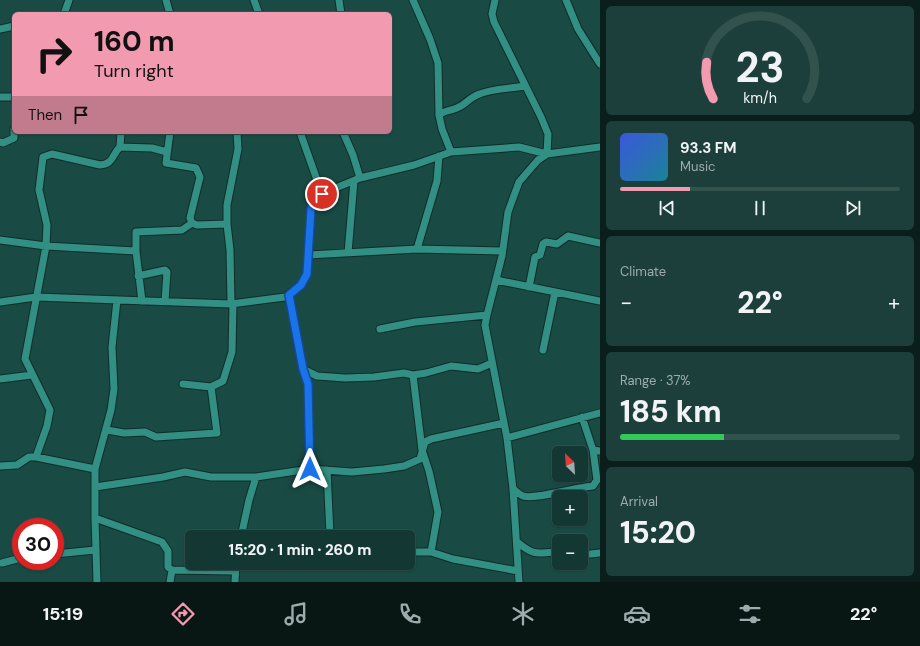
<!DOCTYPE html>
<meta charset="utf-8">
<style>
body{margin:0;font-family:"DM Sans",sans-serif;background:#1c3f3b;color:#f1f3f6;height:100vh;display:flex;flex-direction:column;font-size:15px;white-space:nowrap}
*{box-sizing:border-box;margin:0}
p{font-size:13px;color:#9dacac}
.icon{flex:none;width:22px;height:22px;fill:none;stroke:currentColor;stroke-width:2;stroke-linecap:round;stroke-linejoin:round}
.map{position:relative;flex:1;overflow:hidden}
.panel{display:flex;flex-direction:column;gap:6px;padding:6px;background:#0a1f1c;width:320px}
.panel>*{flex:none}
.banner{position:absolute;left:12px;top:12px;width:380px;height:122px;border-radius:6px;box-shadow:0 1px 3px #0004,0 0 0 1px #32524e;background:#f29aaf;color:#111;overflow:hidden}
.needle{width:26px;rotate:335deg}
.controls{position:absolute;left:552px;top:446px;display:grid;gap:8px}
.controls a{display:grid;place-items:center;width:36px;height:36px;border-radius:6px;background:#133833;box-shadow:0 1px 3px #0004,0 0 0 1px #32524e;font-size:20px}
.speed{position:absolute;left:12px;top:518px;display:flex;gap:8px;font-size:20px;font-weight:700;text-align:center}
.speed>*{display:grid;place-content:center;width:52px;height:52px;border-radius:50%;background:#133833;box-shadow:0 1px 3px #0004,0 0 0 1px #32524e;line-height:1}
.speed .limit{border:6px solid #d22;background:#fff;color:#111}
.pin{position:absolute;display:grid;place-items:center;width:34px;height:34px;color:#fff;margin:-17px;border:2px solid #fff;border-radius:50%;box-shadow:0 1px 4px #0007}
.me{position:absolute;width:44px;margin:-22px;rotate:0deg;stroke-linejoin:round;filter:drop-shadow(0 0 3px #0008)}
.turn{display:flex;align-items:center;gap:14px;height:84px;padding:0 16px;font-size:18px}
.turn .icon{width:52px;height:52px;stroke-width:2.5}
.turn b{display:block;font-size:28px;line-height:34px}
.then{display:flex;align-items:center;height:38px;padding:0 16px;background:#0003;gap:8px;font-size:15px}
.big{font-size:30px;font-weight:800;line-height:1.1}
.panel .tile{flex:1;display:flex;flex-direction:column;justify-content:center;gap:6px;min-width:0;padding:0 14px;border-radius:6px;background:#1c3f3b}
.panel .dial{align-items:center;gap:0}
.dial svg{height:104px;overflow:visible;fill:none;stroke:#32524e;stroke-width:7;stroke-linecap:round;text-anchor:middle}
.dial text{fill:#f1f3f6;stroke:none}
.song{display:flex;align-items:center;gap:12px}
.cover{width:48px;height:48px;border-radius:6px;background:linear-gradient(135deg,hsl(230 70% 55%),hsl(190 70% 35%))}
.played{height:4px;border-radius:2px;background:linear-gradient(90deg,#f29aaf 25%,#32524e 25%)}
.keys{display:flex;justify-content:space-around;direction:ltr}
.heat{display:flex;justify-content:space-between;align-items:center;font-size:22px;direction:ltr}
.charge{height:6px;border-radius:3px;background:linear-gradient(90deg,#34c759 37%,#32524e 0)}
.trip{position:absolute;left:185px;top:530px;width:230px;height:40px;border-radius:6px;background:#133833;box-shadow:0 1px 3px #0004,0 0 0 1px #32524e;font-weight:800;line-height:40px;text-align:center}
.tab-bar{display:flex;height:64px;justify-content:space-around;align-items:center;background:#081614;color:#9dacac}
.tab-bar .icon{width:28px;height:28px}
.tab-bar .active{color:#f29aaf}
.tab-bar b{font-size:18px;color:#f1f3f6}
main{display:flex;flex:1;min-height:0}
.map>svg:first-child{display:block}
</style>
<main>
<div class="map">
<svg width="600" height="582" viewBox="0 0 600 582">
<rect width="100%" height="100%" fill="#194a44"/>
<g fill="none" stroke-linecap="round" stroke-linejoin="round">
<!-- street casing -->
<g stroke="#102d29" stroke-width="9">
<path id="street" d="M166,0L170,14
M254,0L259,14
M339,0L341,14
M413,0L430,39L438,63L439,115L442,129L451,152
M566,0L578,29L600,64
M64,14L69,0
M0,29L14,26
M0,97H14
M439,115C444,110 452,111 459,107C465,104 470,98 477,95C492,88 509,89 525,86
M170,132L166,163L196,168L200,177L190,218L192,223L197,225L227,224
M300,132L322,194
M343,132L353,155L360,178
M0,142L3,143L14,138V129
M120,147L152,148L167,152
M0,240L46,246L136,251
M417,249L437,181L439,156
M348,253L354,181
M308,255L417,249L502,251
M138,276L165,270L167,272L165,301
M496,280L600,301
M529,287L535,257L540,255L543,244L546,242L557,244L568,236L600,243
M289,295L303,369L308,384L310,469
M142,301L136,251V232L182,230L192,223
M0,302L36,297L231,304L285,297L301,285L307,274L311,209L314,201L321,194L360,178L414,165L451,152L519,147L547,154L548,134L541,117L494,22L492,14L495,0
M231,304L230,250L227,224V205L238,149L237,132
M380,329L415,322L487,315
M543,350L555,292
M303,369L317,376L345,378L374,377L404,373L413,375L426,373L451,366L478,369L492,363
M413,375L422,450L429,471L438,512L431,552
M0,379L32,375
M183,384L211,387L223,381L232,352L233,303
M582,417L593,450
M107,430L124,433L145,432L156,437L217,433L211,387
M507,438L600,413
M36,457L47,426L50,410L25,359L46,246L47,225L39,190L43,157L52,154L100,165C114,164 112,154 120,147L121,132
M0,466L17,465L29,457H36L95,469
M327,470L330,535
M95,487L163,477L185,472L211,477H256L310,469L352,472L384,469L404,466L420,459L425,442L431,439L504,423
M513,489C516,491 520,495 523,496C534,500 577,487 593,486L597,480L593,450L600,451
M95,518L162,542L168,551V567L172,570L234,571
M241,537L249,500L256,477
M517,542C537,558 537,552 559,552
M408,552H431L453,559L518,571
M55,554L95,550
M581,555L600,553
M2,563L21,558
M97,582L95,518V469L111,410L114,389L112,347L117,300
M170,582L172,570
M235,582L236,563
M519,582L513,489L507,438L485,325L487,315L502,256L508,212L519,182L538,160L547,154L600,147"/>
</g>
<!-- street -->
<use href="#street" stroke="#328f84" stroke-width="7"/>
</g>
<g fill="none" stroke-linecap="round" stroke-linejoin="round">
<!-- route casing -->
<g stroke="#114b97" stroke-width="10">
<path id="route" d="M310,469L308,384L303,369L289,295L301,285L307,274L311,209L314,201L322,194"/>
</g>
<!-- route -->
<use href="#route" stroke="#1a73e8" stroke-width="7"/>
</g>
</svg>
<div class="controls">
<a><svg class="needle" viewBox="-14 -14 28 28"><path d="M0-13l5 13h-10z" fill="#e53935"/><path d="M0 13l5-13h-10z" fill="#9dacac"/></svg></a>
<a>+</a>
<a>−</a>
</div>
<div class="speed"><div class="limit">30</div></div>
<div class="pin" style="left:322px;top:194px;background:#d93025"><svg class="icon" aria-label="arrive" viewBox="0 0 24 24"><path d="M6 21V4h12l-3 4 3 4H6"/></svg></div>
<svg class="me" style="left:310px;top:469px" viewBox="-20 -20 40 40"><path d="M0-17L14 15 0 8-14 15z" fill="#1a73e8" stroke="#fff" stroke-width="4"/></svg>
<div class="trip">15:20 · 1 min · 260 m</div>
<div class="banner">
<div class="turn"><svg class="icon" aria-label="right" viewBox="0 0 24 24"><path d="M7 20v-9h11M14 6l5 5-5 5"/></svg><div><b>160 m</b>Turn right</div></div>
<div class="then">Then<svg class="icon" aria-label="arrive" viewBox="0 0 24 24"><path d="M6 21V4h12l-3 4 3 4H6"/></svg></div>
</div>
</div>
<section class="panel">
<div class="tile dial"><svg viewBox="0 0 100 80">
<path d="M14 69A42 42 0 1 1 86 69"/>
<path d="M14 69A42 42 0 0 1 9 41" stroke="#f29aaf"/>
<text x="50" y="56" font-size="32" font-weight="700">23</text>
<text x="50" y="72" font-size="11">km/h</text>
</svg></div>
<div class="tile">
<div class="song"><i class="cover"></i><div><b>93.3 FM</b><p>Music</p></div></div>
<div class="played"></div>
<div class="keys"><svg class="icon" aria-label="previous" viewBox="0 0 24 24"><path d="M18 5L8 12l10 7zM5 5v14"/></svg><svg class="icon" aria-label="pause" viewBox="0 0 24 24"><path d="M8 5v14M16 5v14"/></svg><svg class="icon" aria-label="next" viewBox="0 0 24 24"><path d="M6 5l10 7-10 7zM19 5v14"/></svg></div>
</div>
<div class="tile"><p>Climate</p>
<div class="heat"><a>−</a><b class="big">22°</b><a>+</a></div>
</div>
<div class="tile"><p>Range · 37%</p><b class="big">185 km</b><div class="charge"></div></div>
<div class="tile"><p>Arrival</p><b class="big">15:20</b></div>
</section>
</main>
<nav class="tab-bar">
<b>15:19</b>
<svg class="icon active" aria-label="directions" viewBox="0 0 24 24"><path d="M12 3l9 9-9 9-9-9zM9 14v-3h6M13 9l2 2-2 2"/></svg>
<svg class="icon" aria-label="music" viewBox="0 0 24 24"><path d="M9 18V5l10-2v13"/><circle cx="6" cy="18" r="3"/><circle cx="16" cy="16" r="3"/></svg>
<svg class="icon" aria-label="phone" viewBox="0 0 24 24"><path d="M5 4h4l2 5-3 2q2 4 5 5l2-3 5 2v4C11 20 4 13 5 4z"/></svg>
<svg class="icon" aria-label="climate" viewBox="0 0 24 24"><path d="M12 3v18M4 7l16 10M4 17L20 7"/></svg>
<svg class="icon" aria-label="car" viewBox="0 0 24 24"><path d="M5 17H2v-5l4-1 3-4h7l3 4 3 1v5h-3M9 17h6M6 11h13"/><circle cx="7" cy="17" r="2"/><circle cx="17" cy="17" r="2"/></svg>
<svg class="icon" aria-label="filters" viewBox="0 0 24 24"><path d="M4 7h16M4 17h16"/><circle cx="9" cy="7" r="2"/><circle cx="15" cy="17" r="2"/></svg>
<b>22°</b>
</nav>
